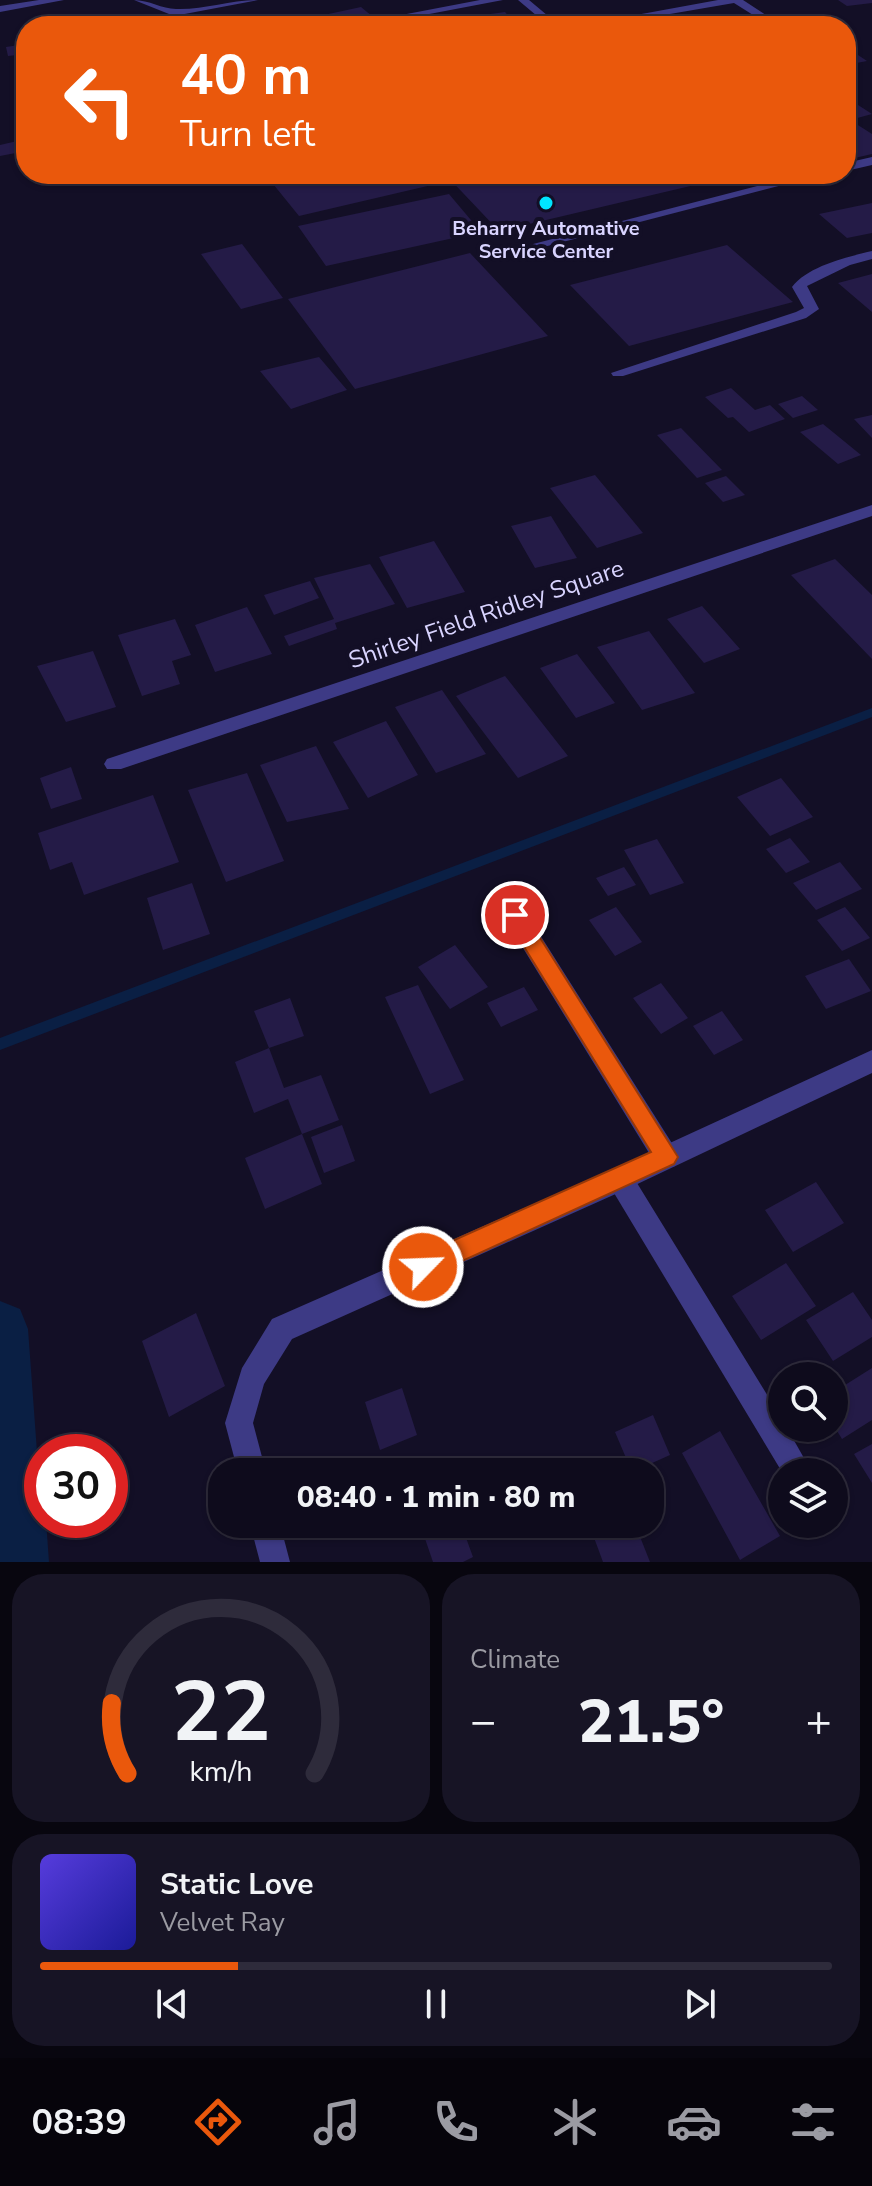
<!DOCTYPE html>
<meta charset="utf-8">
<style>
body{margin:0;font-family:"Nunito Sans",sans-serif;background:#171425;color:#f1f3f6;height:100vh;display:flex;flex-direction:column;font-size:30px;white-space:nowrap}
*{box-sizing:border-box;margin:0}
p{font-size:26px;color:#9b9ba3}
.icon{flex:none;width:44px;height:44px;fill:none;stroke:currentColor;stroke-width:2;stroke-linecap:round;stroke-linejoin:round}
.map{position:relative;height:1562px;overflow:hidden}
.panel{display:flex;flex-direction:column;gap:12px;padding:12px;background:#08060f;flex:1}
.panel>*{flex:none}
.hud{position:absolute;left:16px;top:16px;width:840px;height:168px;border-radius:32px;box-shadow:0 2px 6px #0004,0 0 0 2px #2e2b3b;background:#ea580c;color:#fff;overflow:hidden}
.controls{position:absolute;left:768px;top:1362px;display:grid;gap:16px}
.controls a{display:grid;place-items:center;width:80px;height:80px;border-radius:50%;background:#0e0b1c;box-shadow:0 2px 6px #0004,0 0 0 2px #2e2b3b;font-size:40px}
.speed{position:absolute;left:24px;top:1434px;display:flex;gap:16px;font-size:40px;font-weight:700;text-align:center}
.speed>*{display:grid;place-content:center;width:104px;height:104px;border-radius:50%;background:#0e0b1c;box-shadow:0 2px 6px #0004,0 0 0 2px #2e2b3b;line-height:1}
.speed .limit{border:12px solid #d22;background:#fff;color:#111}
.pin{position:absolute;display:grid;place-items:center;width:68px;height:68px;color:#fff;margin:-34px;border:4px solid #fff;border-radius:50%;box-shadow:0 2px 8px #0007}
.me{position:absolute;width:88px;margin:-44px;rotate:66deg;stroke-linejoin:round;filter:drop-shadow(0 0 6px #0008)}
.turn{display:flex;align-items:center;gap:28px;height:168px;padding:0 32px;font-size:36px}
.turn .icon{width:104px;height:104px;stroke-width:2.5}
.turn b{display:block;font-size:56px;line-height:68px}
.big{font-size:60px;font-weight:800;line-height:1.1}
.panel .card{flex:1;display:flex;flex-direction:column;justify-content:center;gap:12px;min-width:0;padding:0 28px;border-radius:32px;background:#171425}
.panel .dial{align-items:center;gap:0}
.dial svg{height:208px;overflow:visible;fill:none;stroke:#2e2b3b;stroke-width:7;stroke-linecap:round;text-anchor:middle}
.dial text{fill:#f1f3f6;stroke:none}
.song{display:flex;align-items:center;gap:24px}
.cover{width:96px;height:96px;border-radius:12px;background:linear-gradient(135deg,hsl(250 70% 55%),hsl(240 70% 35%))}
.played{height:8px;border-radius:4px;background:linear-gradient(90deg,#ea580c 25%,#2e2b3b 25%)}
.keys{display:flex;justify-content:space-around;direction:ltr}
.heat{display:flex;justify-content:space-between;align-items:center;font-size:44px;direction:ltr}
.panel .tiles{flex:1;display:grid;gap:12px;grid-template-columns:1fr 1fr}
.card:last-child{grid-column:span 2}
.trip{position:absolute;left:208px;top:1458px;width:456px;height:80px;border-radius:32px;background:#0e0b1c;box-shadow:0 2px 6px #0004,0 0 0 2px #2e2b3b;font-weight:800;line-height:80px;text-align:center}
.menu{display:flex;height:128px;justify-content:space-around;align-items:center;background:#06040b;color:#9b9ba3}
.menu .icon{width:56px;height:56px}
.menu .current{color:#ea580c}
.menu b{font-size:36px;color:#f1f3f6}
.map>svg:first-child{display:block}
</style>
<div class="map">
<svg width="872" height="1562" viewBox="0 0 872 1562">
<rect width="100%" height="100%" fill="#130f26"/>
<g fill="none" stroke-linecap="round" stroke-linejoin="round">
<!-- stream -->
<path fill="#0a1f44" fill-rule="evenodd" d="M872,708V717L0,1050V1038Z"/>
<!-- canal -->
<path fill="#0a1f44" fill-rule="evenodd" d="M0,1301L20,1309L28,1329L42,1520H46L49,1562H0Z"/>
</g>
<!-- building -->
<path fill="#241b47" d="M838,0H872V3L847,6Z
M361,7L384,26H319L310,18Z
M505,12L514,23L476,26L469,17Z
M26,44V54L8,56L6,47Z
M846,47L867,61L846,65Z
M855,103L872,114L850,120L872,134V154L846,160V105Z
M26,139V151L0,156V145Z
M265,174H426L436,184L299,216Z
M445,174H737V175L499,231Z
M449,194L481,232L326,266L298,226Z
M872,203V233L847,238L819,214Z
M242,244L283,298L241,309L201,254Z
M727,245L793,302L629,346L570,285Z
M470,253L548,336L355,389L288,299Z
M872,274V312L838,283Z
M319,357L347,390L291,409L260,371Z
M731,388L755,410L770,405L785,419L749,432L733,417L728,418L705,397Z
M802,396L818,410L793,418L778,404Z
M872,415V438L854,419Z
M823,424L861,455L838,464L800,432Z
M681,428L722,470L697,478L657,435Z
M595,475L643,533L597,548L550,488Z
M726,476L745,495L723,502L705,483Z
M551,516L577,558L535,568L511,526Z
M434,541L465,592L407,608L379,557Z
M835,559L872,595V659L791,575Z
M370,564L395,604L335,623L337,629L289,646L284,636L334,619L314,578Z
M310,581L319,598L274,615L264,595Z
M702,606L740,649L704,663L667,619Z
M247,607L272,654L215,672L195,625Z
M175,619L191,655L172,661L180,684L142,696L118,635Z
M649,631L695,693L642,710L597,647Z
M93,651L116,707L66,722L37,666Z
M577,654L615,703L576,718L540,668Z
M505,676L568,756L518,778L456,696Z
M442,690L486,754L436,773L395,707Z
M386,721L418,775L368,798L333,742Z
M316,746L349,809L287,822L260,765Z
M71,767L82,799L51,809L40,778Z
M247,773L284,861L226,882L188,790Z
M781,778L813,817L770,836L737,797Z
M153,795L179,862L84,895L72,862L50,870L38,833Z
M790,838L810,862L786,873L766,849Z
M657,839L684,883L650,895L624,850Z
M840,862L862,889L816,910L793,883Z
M624,867L636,885L608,896L596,878Z
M192,883L210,934L163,950L147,898Z
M616,907L642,942L615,956L589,920Z
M845,907L870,938L842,951L817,920Z
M455,945L488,987L450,1009L418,967Z
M849,959L871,991L826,1009L805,976Z
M661,983L688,1018L661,1034L633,998Z
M418,985L464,1080L430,1094L385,997Z
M524,987L538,1010L501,1027L487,1003Z
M290,998L304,1036L269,1048L254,1011Z
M722,1011L743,1040L714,1055L693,1026Z
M269,1048L284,1088L321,1075L339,1120L302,1134L288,1099L254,1113L235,1062Z
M342,1125L355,1161L324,1173L311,1137Z
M302,1134L322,1184L265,1209L245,1158Z
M816,1182L844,1223L793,1252L765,1210Z
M786,1263L816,1306L761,1340L732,1296Z
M853,1292L872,1320V1337L833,1361L806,1320Z
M196,1313L225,1386L169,1417L142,1341Z
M872,1368V1420L842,1439L834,1426V1392Z
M402,1388L417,1435L380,1450L365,1402Z
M653,1415L670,1455L632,1472L615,1432Z
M720,1431L780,1536L740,1560L682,1453Z
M872,1444V1483L854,1454Z
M378,1461L382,1472H355Z
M362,1524H393L367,1538Z
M420,1524H461L473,1557L463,1562H433Z
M589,1524H635L650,1562H603Z"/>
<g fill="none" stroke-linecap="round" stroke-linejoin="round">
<!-- lane -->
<path fill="#3d3a85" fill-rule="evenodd" d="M39,0H64L0,12V6Z
M134,0C149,0 162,9 176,9C203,10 231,0 258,0L174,16Z
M480,0H503L403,19L409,26H398L391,17Z
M518,0H529L560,26H549Z
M718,0H743L775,21L761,26H741L761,20L734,3L600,26H576Z
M872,157V165L846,171V163Z
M804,174H825L505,257L498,253Z
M872,251V259L850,265L807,286L819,309L806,318L623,376H613L611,373L796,312L804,308L792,287C808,266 847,257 872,251Z
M515,906L523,908L675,1148L678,1157L675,1166L666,1169L657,1166L507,922L504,915L507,908Z
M620,1167L629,1170L782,1419V1428H787L809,1467L807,1472H782L611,1188L607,1179L611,1170Z"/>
<!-- street -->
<path fill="#3d3a85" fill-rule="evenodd" d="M872,505V516L121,769H107L104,764L107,759Z
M872,1050V1073L629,1188L292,1339L264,1384L253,1423L266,1472H238L225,1423L242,1368L272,1319L611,1170Z
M250,1524H280L290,1562H260Z"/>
</g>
<!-- route -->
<path fill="#ea580c" stroke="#983908" stroke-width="2" d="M515,907L522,909L678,1157L674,1164L423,1279L414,1275L411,1267L414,1258L651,1152L508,921L505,915L508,909Z"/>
<!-- markers -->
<circle fill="#00e5ff" stroke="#130f26" stroke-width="3" cx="546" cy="203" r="8"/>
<g text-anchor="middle" stroke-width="8" stroke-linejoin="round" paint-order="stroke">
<!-- far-poi labels -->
<g font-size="20" font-weight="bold" fill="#d9d4ff" stroke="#130f26">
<text x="546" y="235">Beharry Automative<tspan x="546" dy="23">Service Center</tspan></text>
</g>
<!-- street labels -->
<g font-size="24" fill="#d9d4ff" stroke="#130f26">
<text transform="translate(486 614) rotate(-19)" y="8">Shirley Field Ridley Square</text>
</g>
</g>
</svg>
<div class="controls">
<a><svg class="icon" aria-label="search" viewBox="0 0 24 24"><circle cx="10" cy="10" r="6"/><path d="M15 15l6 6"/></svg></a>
<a><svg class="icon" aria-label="layers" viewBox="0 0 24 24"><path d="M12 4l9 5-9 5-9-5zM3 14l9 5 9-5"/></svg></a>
</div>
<div class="speed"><div class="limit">30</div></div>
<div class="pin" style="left:515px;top:915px;background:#d93025"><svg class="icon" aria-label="arrive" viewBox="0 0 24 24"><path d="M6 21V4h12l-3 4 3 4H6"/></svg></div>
<svg class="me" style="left:423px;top:1267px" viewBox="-20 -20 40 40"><circle r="17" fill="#ea580c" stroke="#fff" stroke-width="3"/><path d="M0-11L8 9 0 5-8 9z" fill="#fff"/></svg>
<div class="trip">08:40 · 1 min · 80 m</div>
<div class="hud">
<div class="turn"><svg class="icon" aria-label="left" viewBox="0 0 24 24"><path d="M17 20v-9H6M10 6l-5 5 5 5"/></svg><div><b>40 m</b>Turn left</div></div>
</div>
</div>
<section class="panel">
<div class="tiles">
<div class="card dial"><svg viewBox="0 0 100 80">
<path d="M14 69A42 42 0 1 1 86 69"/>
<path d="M14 69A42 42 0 0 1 8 42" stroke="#ea580c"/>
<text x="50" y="56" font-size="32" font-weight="700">22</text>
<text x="50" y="72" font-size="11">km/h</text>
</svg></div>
<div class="card"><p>Climate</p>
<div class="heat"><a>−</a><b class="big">21.5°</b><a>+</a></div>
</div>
<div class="card">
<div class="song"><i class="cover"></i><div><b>Static Love</b><p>Velvet Ray</p></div></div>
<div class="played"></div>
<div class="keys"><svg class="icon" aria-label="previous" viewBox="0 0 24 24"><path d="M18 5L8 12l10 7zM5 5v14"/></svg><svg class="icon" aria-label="pause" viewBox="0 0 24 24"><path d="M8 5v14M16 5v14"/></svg><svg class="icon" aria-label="next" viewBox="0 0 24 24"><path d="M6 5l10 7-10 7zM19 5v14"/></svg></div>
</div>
</div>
</section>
<nav class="menu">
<b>08:39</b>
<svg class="icon current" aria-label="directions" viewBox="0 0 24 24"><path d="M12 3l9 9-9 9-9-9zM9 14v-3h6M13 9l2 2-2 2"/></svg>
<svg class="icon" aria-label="music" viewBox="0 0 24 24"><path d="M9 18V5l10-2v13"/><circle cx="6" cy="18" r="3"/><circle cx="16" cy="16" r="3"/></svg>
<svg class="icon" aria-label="phone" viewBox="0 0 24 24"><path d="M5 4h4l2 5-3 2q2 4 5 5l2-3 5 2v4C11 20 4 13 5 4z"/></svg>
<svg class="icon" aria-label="climate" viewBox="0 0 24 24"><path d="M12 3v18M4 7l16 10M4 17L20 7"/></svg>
<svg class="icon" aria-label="car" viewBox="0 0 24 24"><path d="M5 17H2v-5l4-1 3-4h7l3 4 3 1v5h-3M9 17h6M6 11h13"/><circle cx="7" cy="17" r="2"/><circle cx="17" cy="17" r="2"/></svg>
<svg class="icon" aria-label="filters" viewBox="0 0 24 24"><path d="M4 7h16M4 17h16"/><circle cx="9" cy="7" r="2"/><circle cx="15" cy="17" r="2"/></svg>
</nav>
